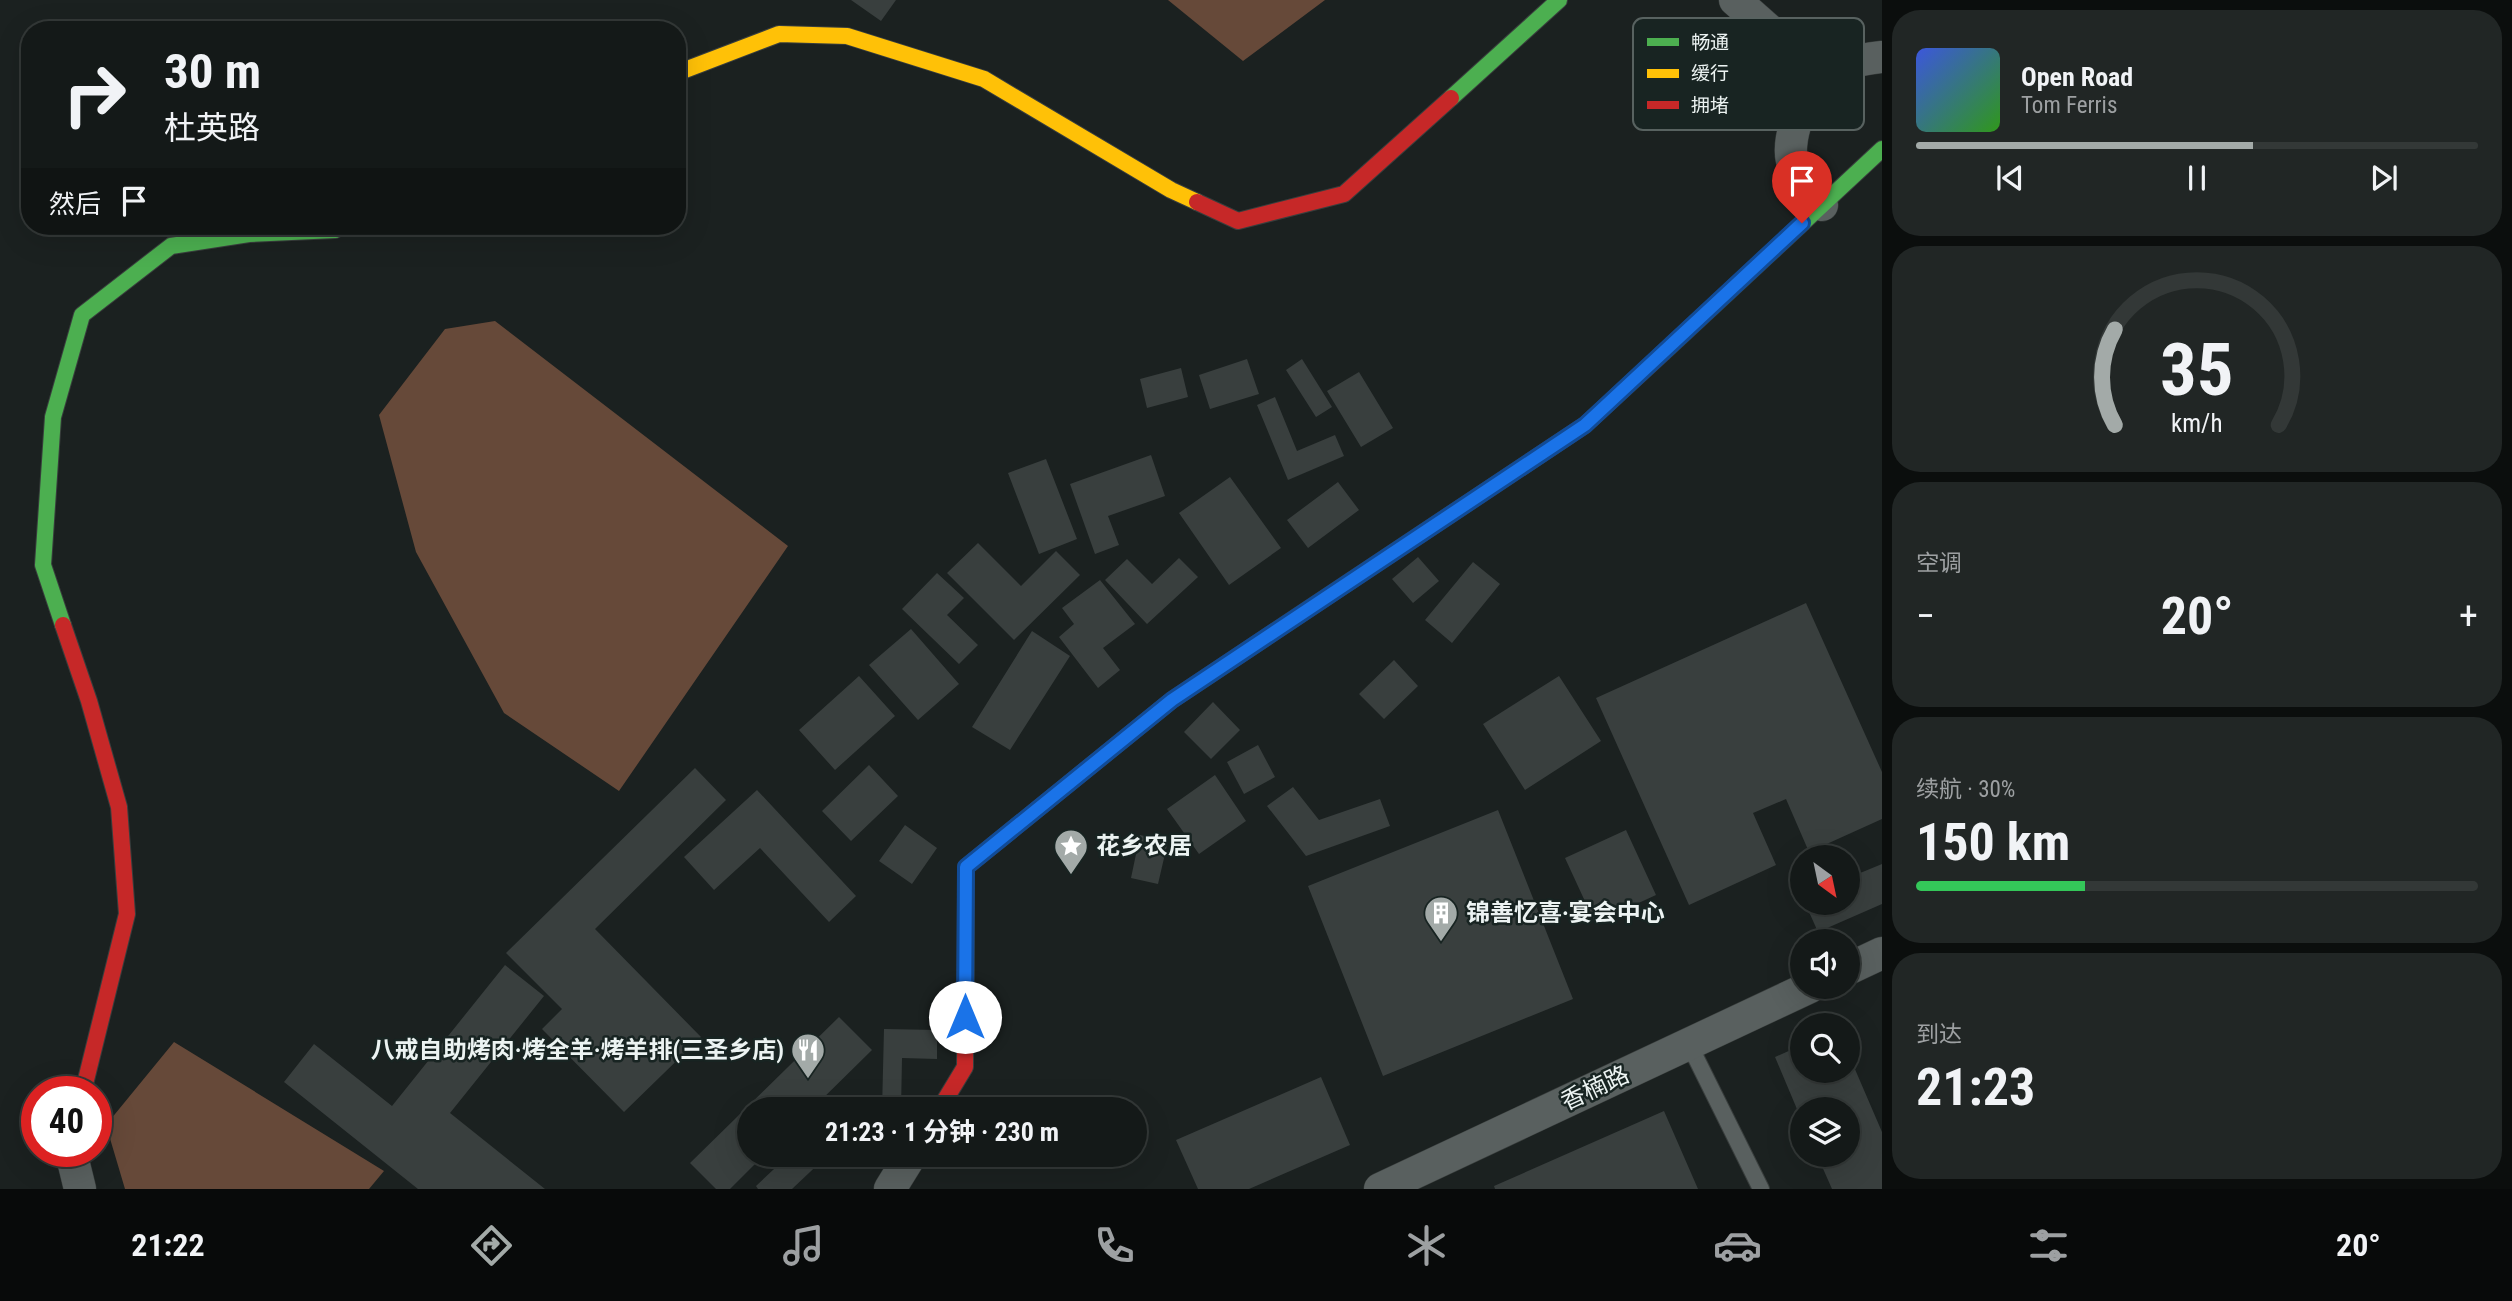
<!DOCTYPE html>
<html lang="zh">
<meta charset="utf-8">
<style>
body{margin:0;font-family:"Roboto Condensed","Noto Sans SC",sans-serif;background:#212625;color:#f1f3f6;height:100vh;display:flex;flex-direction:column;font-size:26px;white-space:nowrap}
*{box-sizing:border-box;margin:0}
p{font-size:23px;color:#9da0a2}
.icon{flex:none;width:38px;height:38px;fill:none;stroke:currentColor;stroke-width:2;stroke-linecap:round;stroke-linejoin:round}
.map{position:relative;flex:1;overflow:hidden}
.panel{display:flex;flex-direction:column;gap:10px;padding:10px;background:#0b0e0d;width:630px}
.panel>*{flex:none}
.banner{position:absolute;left:21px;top:21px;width:665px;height:214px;border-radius:28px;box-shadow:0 7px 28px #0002,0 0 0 2px #333837;background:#141918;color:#f1f3f6;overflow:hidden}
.needle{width:46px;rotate:147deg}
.fabs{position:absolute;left:1790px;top:845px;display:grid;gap:14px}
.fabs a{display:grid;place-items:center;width:70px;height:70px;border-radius:50%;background:#141918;box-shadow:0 7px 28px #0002,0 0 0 2px #333837;font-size:35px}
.speed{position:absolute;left:21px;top:1076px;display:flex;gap:14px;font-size:35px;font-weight:700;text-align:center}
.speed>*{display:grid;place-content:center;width:91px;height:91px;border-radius:50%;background:#141918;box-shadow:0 7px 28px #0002,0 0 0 2px #333837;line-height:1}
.speed .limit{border:10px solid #d22;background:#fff;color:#111}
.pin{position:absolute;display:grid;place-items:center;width:60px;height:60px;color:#fff;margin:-72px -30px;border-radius:50% 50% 50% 0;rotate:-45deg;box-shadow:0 0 7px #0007}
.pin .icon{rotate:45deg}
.me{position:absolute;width:77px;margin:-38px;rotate:0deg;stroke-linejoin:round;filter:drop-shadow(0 0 5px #0008)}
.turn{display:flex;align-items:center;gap:24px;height:147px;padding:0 28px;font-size:32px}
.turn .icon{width:91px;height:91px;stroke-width:2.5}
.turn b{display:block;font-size:49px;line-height:60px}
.then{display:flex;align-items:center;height:66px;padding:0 28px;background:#0003;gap:14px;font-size:26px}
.big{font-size:52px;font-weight:700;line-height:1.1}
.panel .card{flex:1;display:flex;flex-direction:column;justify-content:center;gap:10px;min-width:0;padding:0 24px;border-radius:28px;background:#212625}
.panel .dial{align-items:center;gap:0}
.dial svg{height:182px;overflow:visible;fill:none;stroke:#333837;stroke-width:7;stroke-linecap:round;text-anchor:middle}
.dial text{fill:#f1f3f6;stroke:none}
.song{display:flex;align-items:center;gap:21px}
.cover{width:84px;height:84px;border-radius:10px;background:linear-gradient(135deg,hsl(230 70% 55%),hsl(110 70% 35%))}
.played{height:7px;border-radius:4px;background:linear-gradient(90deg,#a3aaa8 60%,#333837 60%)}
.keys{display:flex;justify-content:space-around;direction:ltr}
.heat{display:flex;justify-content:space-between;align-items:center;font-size:38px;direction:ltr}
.charge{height:10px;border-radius:5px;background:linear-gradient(90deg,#34c759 30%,#333837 0)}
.trip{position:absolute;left:737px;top:1097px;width:410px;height:70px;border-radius:35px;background:#141918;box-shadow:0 7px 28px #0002,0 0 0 2px #333837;font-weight:700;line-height:70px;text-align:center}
.tabs{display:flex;height:112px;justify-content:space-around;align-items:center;background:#080a0a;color:#9da0a2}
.tabs .icon{width:49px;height:49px}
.tabs .current{color:#a3aaa8}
.tabs b{font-size:32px;color:#f1f3f6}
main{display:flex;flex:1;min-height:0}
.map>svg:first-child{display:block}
</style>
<main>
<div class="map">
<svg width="1882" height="1189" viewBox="0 0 1882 1189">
<rect width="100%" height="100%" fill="#1b2120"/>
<!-- water -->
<path fill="#664939" d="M1168,0H1325L1243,61Z
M495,321L788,546L619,791L504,713L416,552L379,415L445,329Z
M174,1042L384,1171L369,1189H125L106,1125Z"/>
<!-- building -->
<path fill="#393f3e" d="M851,0H896L881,21Z
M1247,359L1259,394L1210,409L1199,375Z
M1302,359L1332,407L1316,417L1286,370Z
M1181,368L1188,397L1147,408L1140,379Z
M1359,372L1393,428L1361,447L1327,391Z
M1275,397L1297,451L1335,435L1344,456L1288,480L1257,405Z
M1151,455L1165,496L1108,516L1119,545L1095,554L1070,484Z
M1046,459L1077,539L1039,554L1008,473Z
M1230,477L1281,548L1229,585L1179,513Z
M1338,482L1359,510L1308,548L1287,520Z
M978,543L1021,586L1056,551L1080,575L1014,640L947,573Z
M1418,557L1439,581L1413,603L1392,579Z
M1179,558L1198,577L1147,624L1105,580L1127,559L1152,584Z
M1473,562L1500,584L1452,643L1425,620Z
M937,573L964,598L947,615L978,645L959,664L902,609Z
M1100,580L1135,624L1103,648L1120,670L1098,688L1059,637L1074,624L1062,608Z
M1806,603L1882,772V819L1809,852L1786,799L1753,813L1776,865L1689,905L1596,698Z
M911,629L959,684L918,720L869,665Z
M1032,631L1070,656L1010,750L972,727Z
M1394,660L1418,686L1384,719L1359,694Z
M859,676L895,716L835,770L799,730Z
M1559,676L1601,741L1525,790L1483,724Z
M1213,702L1240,730L1211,759L1184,732Z
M1258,745L1275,777L1244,794L1227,762Z
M869,765L898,796L851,841L822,811Z
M695,768L726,800L595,929L701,1037L624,1112L542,1029L562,1009L506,953Z
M1215,775L1246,821L1199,854L1167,809Z
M1293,787L1319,820L1380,799L1390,826L1306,856L1267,806Z
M757,790L856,896L829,922L760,848L714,890L684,857Z
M1498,810L1573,999L1383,1076L1308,886Z
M905,825L937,848L912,884L879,861Z
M1626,830L1656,895L1595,923L1565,858Z
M1140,835L1168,841L1158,884L1131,878Z
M1882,864V904L1818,932L1805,903H1848V878Z
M505,965L544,996L450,1113L545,1189H418L284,1082L314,1044L392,1106Z
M839,1017L872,1050L811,1110H749V1155H764L730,1189H716L690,1163Z
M884,1029L937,1030V1059L902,1058L901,1110H882Z
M1802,1045V1071H1848V1053L1882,1132V1189H1832L1817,1155H1848V1110H1802V1121L1775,1057Z
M1321,1077L1350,1145L1249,1189H1198L1176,1140Z
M1664,1111L1698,1189H1495L1494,1186Z
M789,1155H828L792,1189H758L756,1186Z"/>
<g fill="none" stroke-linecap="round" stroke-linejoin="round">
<!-- lane casing -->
<g stroke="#393e3d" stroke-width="18">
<path id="lane" d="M1689,1044L1761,1189"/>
</g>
<!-- street casing -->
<g stroke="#393e3d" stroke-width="33">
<path id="street" d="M1735,0L1822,77
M1822,205C1813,192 1801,179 1794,166C1783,144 1804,92 1821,77C1836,64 1864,59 1882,57
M1848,969L1882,953
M71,1152L80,1189
M890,1189L911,1155
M1380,1189L1810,987"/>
</g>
<!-- fast casing -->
<g stroke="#393e3d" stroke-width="18">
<path id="fast" d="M1451,98L1559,0
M1663,353L1882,149
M63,625L43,565L53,417L82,315L171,246L249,234L335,230L341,226
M966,895V867L1172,700L1352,580"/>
</g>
<!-- slow casing -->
<g stroke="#393e3d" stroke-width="18">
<path id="slow" d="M677,73L779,34L847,36L984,79L1171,190L1197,202"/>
</g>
<!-- jam casing -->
<g stroke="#393e3d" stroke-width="18">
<path id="jam" d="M1197,202L1238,221L1344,194L1451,98
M1352,580L1585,425L1663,353
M63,625L89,701L119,807L127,914L83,1092
M939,1110L965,1067L966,895"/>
</g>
<!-- lane -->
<use href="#lane" stroke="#59605f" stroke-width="16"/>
<!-- street -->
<use href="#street" stroke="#59605f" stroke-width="32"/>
<!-- fast -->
<use href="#fast" stroke="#4caf50" stroke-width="16"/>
<!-- slow -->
<use href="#slow" stroke="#ffc107" stroke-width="16"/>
<!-- jam -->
<use href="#jam" stroke="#c62828" stroke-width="16"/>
</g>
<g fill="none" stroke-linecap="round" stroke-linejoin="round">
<!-- route casing -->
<g stroke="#114b97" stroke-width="18">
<path id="route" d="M965,1017L966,867L1172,700L1585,425L1802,223"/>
</g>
<!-- route -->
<use href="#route" stroke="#1a73e8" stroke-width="12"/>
</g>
<!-- icons -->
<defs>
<g id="sight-pin" transform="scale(1.75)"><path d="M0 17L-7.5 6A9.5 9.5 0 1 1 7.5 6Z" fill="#a3aaa8" stroke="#182422"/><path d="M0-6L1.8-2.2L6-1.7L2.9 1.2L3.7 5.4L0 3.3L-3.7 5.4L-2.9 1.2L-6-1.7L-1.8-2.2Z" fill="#fff"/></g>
<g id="building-pin" transform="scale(1.75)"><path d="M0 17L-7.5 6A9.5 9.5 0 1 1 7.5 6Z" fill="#a3aaa8" stroke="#182422"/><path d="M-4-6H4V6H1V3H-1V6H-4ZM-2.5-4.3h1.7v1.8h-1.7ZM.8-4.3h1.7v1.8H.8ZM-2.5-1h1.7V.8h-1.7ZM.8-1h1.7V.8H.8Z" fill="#fff"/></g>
<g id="restaurant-pin" transform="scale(1.75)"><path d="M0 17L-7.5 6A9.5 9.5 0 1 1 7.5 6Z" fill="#a3aaa8" stroke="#182422"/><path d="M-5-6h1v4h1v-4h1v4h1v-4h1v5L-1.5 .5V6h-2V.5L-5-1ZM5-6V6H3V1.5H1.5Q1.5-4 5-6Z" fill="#fff"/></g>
</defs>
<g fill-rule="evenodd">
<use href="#sight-pin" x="1071" y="846"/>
<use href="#building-pin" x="1441" y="913"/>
<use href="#restaurant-pin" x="808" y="1050"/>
</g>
<g text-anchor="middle" stroke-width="5" stroke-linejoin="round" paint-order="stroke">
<!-- poi labels -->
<g font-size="24" font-weight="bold" fill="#ecf3f2" stroke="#182422" text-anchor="start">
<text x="1096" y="854">花乡农居</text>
<text x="1466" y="921">锦善忆喜·宴会中心</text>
<text x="784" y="1058" text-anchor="end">八戒自助烤肉·烤全羊·烤羊排(三圣乡店)</text>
</g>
<!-- street labels -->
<g font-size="24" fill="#ecf3f2" stroke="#182422">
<text transform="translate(1595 1088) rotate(-25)" y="8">香楠路</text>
</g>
</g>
<!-- legend -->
<rect x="1633" y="18" width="231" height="112" rx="10" fill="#182422" stroke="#586260" stroke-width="2"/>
<rect x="1647" y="38" width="32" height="8" fill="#4caf50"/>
<rect x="1647" y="69" width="32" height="9" fill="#ffc107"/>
<rect x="1647" y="101" width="32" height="8" fill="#c62828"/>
<g font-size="19" fill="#ecf3f2">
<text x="1691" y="49">畅通</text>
<text x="1691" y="80">缓行</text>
<text x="1691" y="112">拥堵</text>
</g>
</svg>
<div class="fabs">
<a><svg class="needle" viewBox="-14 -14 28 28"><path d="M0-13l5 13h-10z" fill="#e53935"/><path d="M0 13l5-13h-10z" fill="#9da0a2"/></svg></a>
<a><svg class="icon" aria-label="sound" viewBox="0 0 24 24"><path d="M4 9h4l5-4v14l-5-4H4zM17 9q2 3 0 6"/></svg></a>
<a><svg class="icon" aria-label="search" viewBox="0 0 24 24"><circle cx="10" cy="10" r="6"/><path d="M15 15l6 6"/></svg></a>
<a><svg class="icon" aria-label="layers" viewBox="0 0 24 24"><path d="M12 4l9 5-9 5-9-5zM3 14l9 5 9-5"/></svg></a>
</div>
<div class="speed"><div class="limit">40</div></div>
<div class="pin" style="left:1802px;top:223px;background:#d93025"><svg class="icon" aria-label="arrive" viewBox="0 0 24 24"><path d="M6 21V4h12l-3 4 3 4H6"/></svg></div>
<svg class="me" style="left:965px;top:1017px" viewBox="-20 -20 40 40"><circle r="19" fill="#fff"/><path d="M0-13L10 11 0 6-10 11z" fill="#1a73e8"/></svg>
<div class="trip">21:23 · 1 分钟 · 230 m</div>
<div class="banner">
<div class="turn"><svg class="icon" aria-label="right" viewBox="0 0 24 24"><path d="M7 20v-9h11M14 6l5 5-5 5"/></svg><div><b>30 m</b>杜英路</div></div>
<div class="then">然后<svg class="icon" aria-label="arrive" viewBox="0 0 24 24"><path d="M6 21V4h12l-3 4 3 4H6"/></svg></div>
</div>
</div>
<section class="panel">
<div class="card">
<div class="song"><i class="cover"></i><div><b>Open Road</b><p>Tom Ferris</p></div></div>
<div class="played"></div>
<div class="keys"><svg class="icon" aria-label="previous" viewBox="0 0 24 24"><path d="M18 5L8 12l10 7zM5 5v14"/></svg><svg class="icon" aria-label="pause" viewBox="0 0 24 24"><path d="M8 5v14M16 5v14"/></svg><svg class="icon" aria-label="next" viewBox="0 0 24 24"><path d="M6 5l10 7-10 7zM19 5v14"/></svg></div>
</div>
<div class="card dial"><svg viewBox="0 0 100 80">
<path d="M14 69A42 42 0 1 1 86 69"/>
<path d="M14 69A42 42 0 0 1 14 27" stroke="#a3aaa8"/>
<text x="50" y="56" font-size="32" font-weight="700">35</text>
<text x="50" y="72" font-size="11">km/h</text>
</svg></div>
<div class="card"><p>空调</p>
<div class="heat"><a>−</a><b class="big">20°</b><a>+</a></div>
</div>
<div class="card"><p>续航 · 30%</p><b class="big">150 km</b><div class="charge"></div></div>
<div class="card"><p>到达</p><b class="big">21:23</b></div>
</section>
</main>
<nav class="tabs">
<b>21:22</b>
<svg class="icon current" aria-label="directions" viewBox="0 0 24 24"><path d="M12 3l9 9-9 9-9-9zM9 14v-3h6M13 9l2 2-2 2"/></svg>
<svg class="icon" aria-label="music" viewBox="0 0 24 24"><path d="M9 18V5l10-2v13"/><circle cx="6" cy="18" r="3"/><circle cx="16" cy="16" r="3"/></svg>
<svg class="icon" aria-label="phone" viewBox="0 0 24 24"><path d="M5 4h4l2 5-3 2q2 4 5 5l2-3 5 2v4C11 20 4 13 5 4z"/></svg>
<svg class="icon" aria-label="climate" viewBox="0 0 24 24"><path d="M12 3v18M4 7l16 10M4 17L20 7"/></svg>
<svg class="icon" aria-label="car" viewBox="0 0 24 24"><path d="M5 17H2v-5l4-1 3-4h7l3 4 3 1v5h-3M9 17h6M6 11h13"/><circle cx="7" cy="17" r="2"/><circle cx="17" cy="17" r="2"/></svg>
<svg class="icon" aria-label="filters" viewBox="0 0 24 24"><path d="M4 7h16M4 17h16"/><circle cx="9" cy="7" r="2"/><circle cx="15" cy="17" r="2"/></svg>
<b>20°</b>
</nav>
